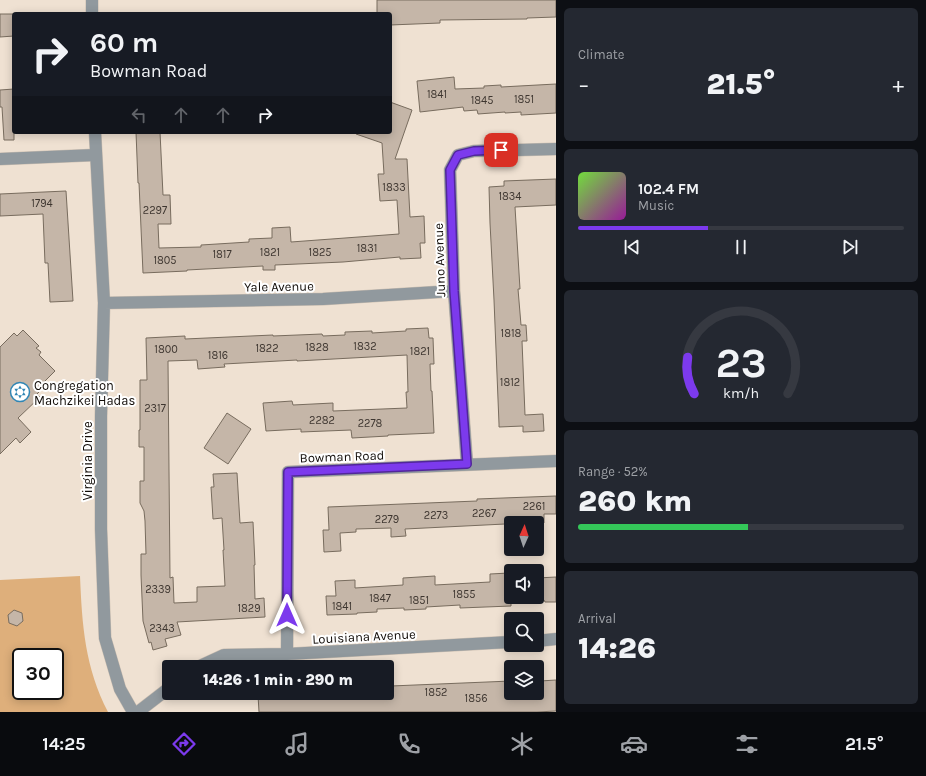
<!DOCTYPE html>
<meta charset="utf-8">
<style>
body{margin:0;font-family:Karla,sans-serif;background:#242831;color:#f1f3f6;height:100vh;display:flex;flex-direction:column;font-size:15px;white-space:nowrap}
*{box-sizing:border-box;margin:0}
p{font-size:13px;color:#9ea1a6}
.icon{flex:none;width:22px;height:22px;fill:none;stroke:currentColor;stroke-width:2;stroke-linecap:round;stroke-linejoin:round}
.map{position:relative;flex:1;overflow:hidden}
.sheet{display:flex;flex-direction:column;gap:8px;padding:8px;background:#0d0f14;width:370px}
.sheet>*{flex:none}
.guide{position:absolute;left:12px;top:12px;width:380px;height:122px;border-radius:4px;box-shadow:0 2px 10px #0003;background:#171b24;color:#f1f3f6;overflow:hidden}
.needle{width:26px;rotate:3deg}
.buttons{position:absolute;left:504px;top:516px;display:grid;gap:8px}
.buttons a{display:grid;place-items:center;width:40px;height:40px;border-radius:4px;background:#171b24;box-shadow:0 2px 10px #0003;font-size:20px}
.speed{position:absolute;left:12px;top:648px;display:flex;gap:8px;font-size:20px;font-weight:700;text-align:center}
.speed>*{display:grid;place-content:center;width:52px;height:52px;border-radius:50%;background:#171b24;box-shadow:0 2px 10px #0003;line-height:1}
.speed .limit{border:2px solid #111;border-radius:6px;background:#fff;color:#111}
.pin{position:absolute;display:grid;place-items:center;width:34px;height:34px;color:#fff;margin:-17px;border-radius:8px;box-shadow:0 2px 6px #0006}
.me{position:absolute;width:44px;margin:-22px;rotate:0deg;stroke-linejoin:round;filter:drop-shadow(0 0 3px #0008)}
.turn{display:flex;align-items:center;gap:14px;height:84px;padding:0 12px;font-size:18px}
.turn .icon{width:52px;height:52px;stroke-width:2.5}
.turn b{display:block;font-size:28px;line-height:34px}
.lanes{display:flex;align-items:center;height:38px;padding:0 12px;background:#0003;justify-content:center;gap:20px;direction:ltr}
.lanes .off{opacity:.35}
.big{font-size:30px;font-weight:800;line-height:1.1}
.sheet .widget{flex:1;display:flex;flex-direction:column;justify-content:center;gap:6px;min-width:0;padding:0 14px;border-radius:6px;background:#242831}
.sheet .dial{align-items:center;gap:0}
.dial svg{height:104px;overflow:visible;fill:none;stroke:#363941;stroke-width:7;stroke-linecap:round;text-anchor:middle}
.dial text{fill:#f1f3f6;stroke:none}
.song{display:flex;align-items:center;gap:12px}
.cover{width:48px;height:48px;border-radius:6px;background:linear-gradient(135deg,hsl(100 70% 55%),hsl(300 70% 35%))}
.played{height:4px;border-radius:2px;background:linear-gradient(90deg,#7c3aed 40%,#363941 40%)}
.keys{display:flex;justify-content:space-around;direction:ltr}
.heat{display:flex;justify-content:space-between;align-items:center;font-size:22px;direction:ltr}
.charge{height:6px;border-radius:3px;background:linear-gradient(90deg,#34c759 52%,#363941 0)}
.trip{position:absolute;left:162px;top:660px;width:232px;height:40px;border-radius:4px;background:#171b24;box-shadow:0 2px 10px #0003;font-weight:800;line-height:40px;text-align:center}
.menu{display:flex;height:64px;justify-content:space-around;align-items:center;background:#090b0e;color:#9ea1a6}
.menu .icon{width:28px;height:28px}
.menu .current{color:#7c3aed}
.menu b{font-size:18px;color:#f1f3f6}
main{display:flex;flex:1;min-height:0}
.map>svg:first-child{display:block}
</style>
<main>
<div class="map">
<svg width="556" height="712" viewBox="0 0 556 712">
<rect width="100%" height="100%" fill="#efe1d2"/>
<!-- green -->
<path fill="#deaf7b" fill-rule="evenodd" d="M80,576C82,625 85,668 108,712H0V580ZM21,657H55V691H21Z"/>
<!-- building -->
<path fill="#c5b6a8" stroke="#786c5e" d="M377,0H556V17L527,18V19L440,20V23L390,25V14H377Z
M0,14H14V36L0,37Z
M454,77L455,89L484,88V86L501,85V87L556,84V113L521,115V112L505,113V112L478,114L477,110L464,111L463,107L420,112L417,81Z
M14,89V140H4L2,107H0V90Z
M390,102L412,110L395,159H407L410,217L424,216L425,243H420L421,258L400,259V257L343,262L275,265V270H263V266L187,270V271L143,273L139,183H138L136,132H160L163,195H170L171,224H158L159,248L201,247V245L249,242V239L272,238V228L290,227L291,242L399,234L397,200L380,201L378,174H384L382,143L356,134V132H390Z
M556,179V205L515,207L520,289H518L521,325H526L527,341H522L525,415L543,414L544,431L523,432V426L499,427V424L494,300L490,223L489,187L504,186V181Z
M66,191L73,301L50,302L48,263H45L43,214L0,216V194Z
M428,328L429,338H433L434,364H430L431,391H432L434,433L388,435V436L352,438L351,430L301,432V429L266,431L263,403L292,401L293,405L333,403V411L407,408L406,392H408L407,355L297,361V360L224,364L225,367L198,369L197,360L168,361L170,578L173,577L174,603L197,602V587L225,586L223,550H224L222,518L213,519L211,487H214L213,474L237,473L240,523L253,522L255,565H254L255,599L264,598L265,617L177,622L181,635L165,639L167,646L153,650L151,642L149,643L143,621L141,575V554H146L145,521L144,511L140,503V481H144V447H139V430H140V380H147L146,338L185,336V339L273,335V336L322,334L323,336L345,335V332L372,331V333L406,331V329Z
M23,330L39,346L36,348L41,352L39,355L55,371L39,387L41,390L37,394L40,397L18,418L31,432L20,443L16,438L0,454V347L14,333L17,336Z
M227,413L251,429L228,464L204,448Z
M556,496V514H544V523H505V524L405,529L406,536L391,537V528L356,529V532L340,533L341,551L324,552L323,530H329L328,507L477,501V499Z
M509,573L510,587H511V606L460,608V605L426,607V609L404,610V608L377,609V612L357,613V614L327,615L326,596H336L335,581L355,580V588L403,585V578L435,576V585L490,582V574Z
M556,577V602H545L544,600H537V578Z
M14,610L22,613L23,621L17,626L9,623L8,615Z
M556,680V711L537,712H259L258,695L265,694V693H387V688H391V686L511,681V693H540V681Z"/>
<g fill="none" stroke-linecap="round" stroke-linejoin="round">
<!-- street casing -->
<g stroke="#cbbfb2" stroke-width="13">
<path id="street" d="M92,0V14
M95,132L104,303L101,416V529L105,638L120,689L133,712
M0,159L95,155
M104,303L323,299L454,291
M467,464L454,291L450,170L458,155L474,151L556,149
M537,641L556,639
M287,654L288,472L556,461
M198,667L224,655L287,654L511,642
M138,712L169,688"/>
</g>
<!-- street -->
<use href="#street" stroke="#91999e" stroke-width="12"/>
</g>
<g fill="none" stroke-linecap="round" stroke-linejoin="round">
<!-- route casing -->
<g stroke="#51269a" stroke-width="10">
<path id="route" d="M287,615L288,472L467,464L454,291L450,170L458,155L474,151L501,150"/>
</g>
<!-- route -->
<use href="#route" stroke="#7c3aed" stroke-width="7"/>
</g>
<!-- icons -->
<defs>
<g id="synagogue-ring" transform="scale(1)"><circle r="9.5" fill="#fff" stroke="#3086b5" stroke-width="1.5"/><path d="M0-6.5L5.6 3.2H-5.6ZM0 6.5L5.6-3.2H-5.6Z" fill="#3086b5"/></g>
</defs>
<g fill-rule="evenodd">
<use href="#synagogue-ring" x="20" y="392"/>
</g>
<g text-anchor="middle" stroke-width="4" stroke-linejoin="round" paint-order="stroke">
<!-- number labels -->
<g font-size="11" fill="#3e3630">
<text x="437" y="98">1841</text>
<text x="524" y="103">1851</text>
<text x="482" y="104">1845</text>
<text x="394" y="191">1833</text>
<text x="510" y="200">1834</text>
<text x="42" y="207">1794</text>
<text x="155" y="214">2297</text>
<text x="367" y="252">1831</text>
<text x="270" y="256">1821</text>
<text x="320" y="256">1825</text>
<text x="222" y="258">1817</text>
<text x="165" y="264">1805</text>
<text x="511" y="337">1818</text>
<text x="365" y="350">1832</text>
<text x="317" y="351">1828</text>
<text x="267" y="352">1822</text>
<text x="166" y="353">1800</text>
<text x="420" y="355">1821</text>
<text x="218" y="359">1816</text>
<text x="510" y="386">1812</text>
<text x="155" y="412">2317</text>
<text x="322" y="424">2282</text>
<text x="370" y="427">2278</text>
<text x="534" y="510">2261</text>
<text x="484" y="517">2267</text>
<text x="436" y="519">2273</text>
<text x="387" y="523">2279</text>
<text x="158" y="593">2339</text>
<text x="464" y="598">1855</text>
<text x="380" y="602">1847</text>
<text x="419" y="604">1851</text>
<text x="342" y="610">1841</text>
<text x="249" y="612">1829</text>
<text x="162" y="632">2343</text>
<text x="436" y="696">1852</text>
<text x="476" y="702">1856</text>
</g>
<!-- street labels -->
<g font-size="13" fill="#110c08" stroke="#fff">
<text transform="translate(439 260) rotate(-92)" y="5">Juno Avenue</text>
<text transform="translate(279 286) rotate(-1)" y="5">Yale Avenue</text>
<text transform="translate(342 456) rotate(-2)" y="5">Bowman Road</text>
<text transform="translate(87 461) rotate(-90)" y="5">Virginia Drive</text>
<text transform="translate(364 636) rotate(-3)" y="5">Louisiana Avenue</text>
</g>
<!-- poi labels -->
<g font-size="13" fill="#110c08" stroke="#fff" text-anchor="start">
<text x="34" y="390">Congregation<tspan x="34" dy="15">Machzikei Hadas</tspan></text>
</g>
</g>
</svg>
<div class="buttons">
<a><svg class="needle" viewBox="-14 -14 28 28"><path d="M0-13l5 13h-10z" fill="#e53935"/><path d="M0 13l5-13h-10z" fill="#9ea1a6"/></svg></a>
<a><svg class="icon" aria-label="sound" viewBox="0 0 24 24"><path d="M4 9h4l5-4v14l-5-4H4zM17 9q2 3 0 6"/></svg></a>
<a><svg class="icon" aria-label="search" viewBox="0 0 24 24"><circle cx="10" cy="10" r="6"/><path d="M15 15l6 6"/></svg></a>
<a><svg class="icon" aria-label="layers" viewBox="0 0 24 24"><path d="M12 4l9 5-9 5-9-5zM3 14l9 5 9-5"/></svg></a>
</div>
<div class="speed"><div class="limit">30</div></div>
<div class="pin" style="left:501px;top:150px;background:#d93025"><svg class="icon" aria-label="arrive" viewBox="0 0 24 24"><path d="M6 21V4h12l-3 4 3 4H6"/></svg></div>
<svg class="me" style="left:287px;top:615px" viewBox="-20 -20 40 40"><path d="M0-17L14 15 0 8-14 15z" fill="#7c3aed" stroke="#fff" stroke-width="4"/></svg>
<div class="trip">14:26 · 1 min · 290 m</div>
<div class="guide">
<div class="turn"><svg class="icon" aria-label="right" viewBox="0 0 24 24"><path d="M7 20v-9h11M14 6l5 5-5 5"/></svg><div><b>60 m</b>Bowman Road</div></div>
<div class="lanes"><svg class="icon off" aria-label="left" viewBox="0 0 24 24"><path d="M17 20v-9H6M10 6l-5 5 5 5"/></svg><svg class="icon off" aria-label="ahead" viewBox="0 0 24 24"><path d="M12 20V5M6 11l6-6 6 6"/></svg><svg class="icon off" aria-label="ahead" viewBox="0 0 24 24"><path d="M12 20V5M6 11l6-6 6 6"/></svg><svg class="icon" aria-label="right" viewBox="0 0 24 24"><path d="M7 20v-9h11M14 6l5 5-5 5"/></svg></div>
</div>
</div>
<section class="sheet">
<div class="widget"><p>Climate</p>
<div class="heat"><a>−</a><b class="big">21.5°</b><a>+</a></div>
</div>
<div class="widget">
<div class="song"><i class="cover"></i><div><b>102.4 FM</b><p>Music</p></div></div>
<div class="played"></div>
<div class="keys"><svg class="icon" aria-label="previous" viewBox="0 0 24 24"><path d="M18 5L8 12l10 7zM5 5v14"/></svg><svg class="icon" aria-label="pause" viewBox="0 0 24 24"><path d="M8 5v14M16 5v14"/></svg><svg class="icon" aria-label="next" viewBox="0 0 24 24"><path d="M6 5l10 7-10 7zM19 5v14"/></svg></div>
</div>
<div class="widget dial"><svg viewBox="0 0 100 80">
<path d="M14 69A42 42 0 1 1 86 69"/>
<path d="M14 69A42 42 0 0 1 9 41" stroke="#7c3aed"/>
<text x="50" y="56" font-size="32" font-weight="700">23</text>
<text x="50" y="72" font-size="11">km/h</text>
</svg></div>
<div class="widget"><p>Range · 52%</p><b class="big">260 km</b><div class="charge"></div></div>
<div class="widget"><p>Arrival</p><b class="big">14:26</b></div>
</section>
</main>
<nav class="menu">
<b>14:25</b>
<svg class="icon current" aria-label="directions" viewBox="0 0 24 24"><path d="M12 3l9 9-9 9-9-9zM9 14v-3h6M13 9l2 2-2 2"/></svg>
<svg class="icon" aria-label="music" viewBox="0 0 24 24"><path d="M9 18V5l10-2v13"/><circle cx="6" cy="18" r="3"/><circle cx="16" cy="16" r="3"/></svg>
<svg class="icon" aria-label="phone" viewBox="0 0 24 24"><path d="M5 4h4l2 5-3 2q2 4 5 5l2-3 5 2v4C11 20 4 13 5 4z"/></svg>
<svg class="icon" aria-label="climate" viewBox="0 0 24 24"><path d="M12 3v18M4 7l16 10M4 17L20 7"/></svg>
<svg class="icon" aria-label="car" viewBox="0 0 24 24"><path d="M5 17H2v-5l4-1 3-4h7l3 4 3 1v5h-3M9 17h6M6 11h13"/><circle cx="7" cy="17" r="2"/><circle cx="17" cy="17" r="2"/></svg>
<svg class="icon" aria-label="filters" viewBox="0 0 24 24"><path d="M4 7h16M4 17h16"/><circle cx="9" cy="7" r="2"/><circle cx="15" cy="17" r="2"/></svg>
<b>21.5°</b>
</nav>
